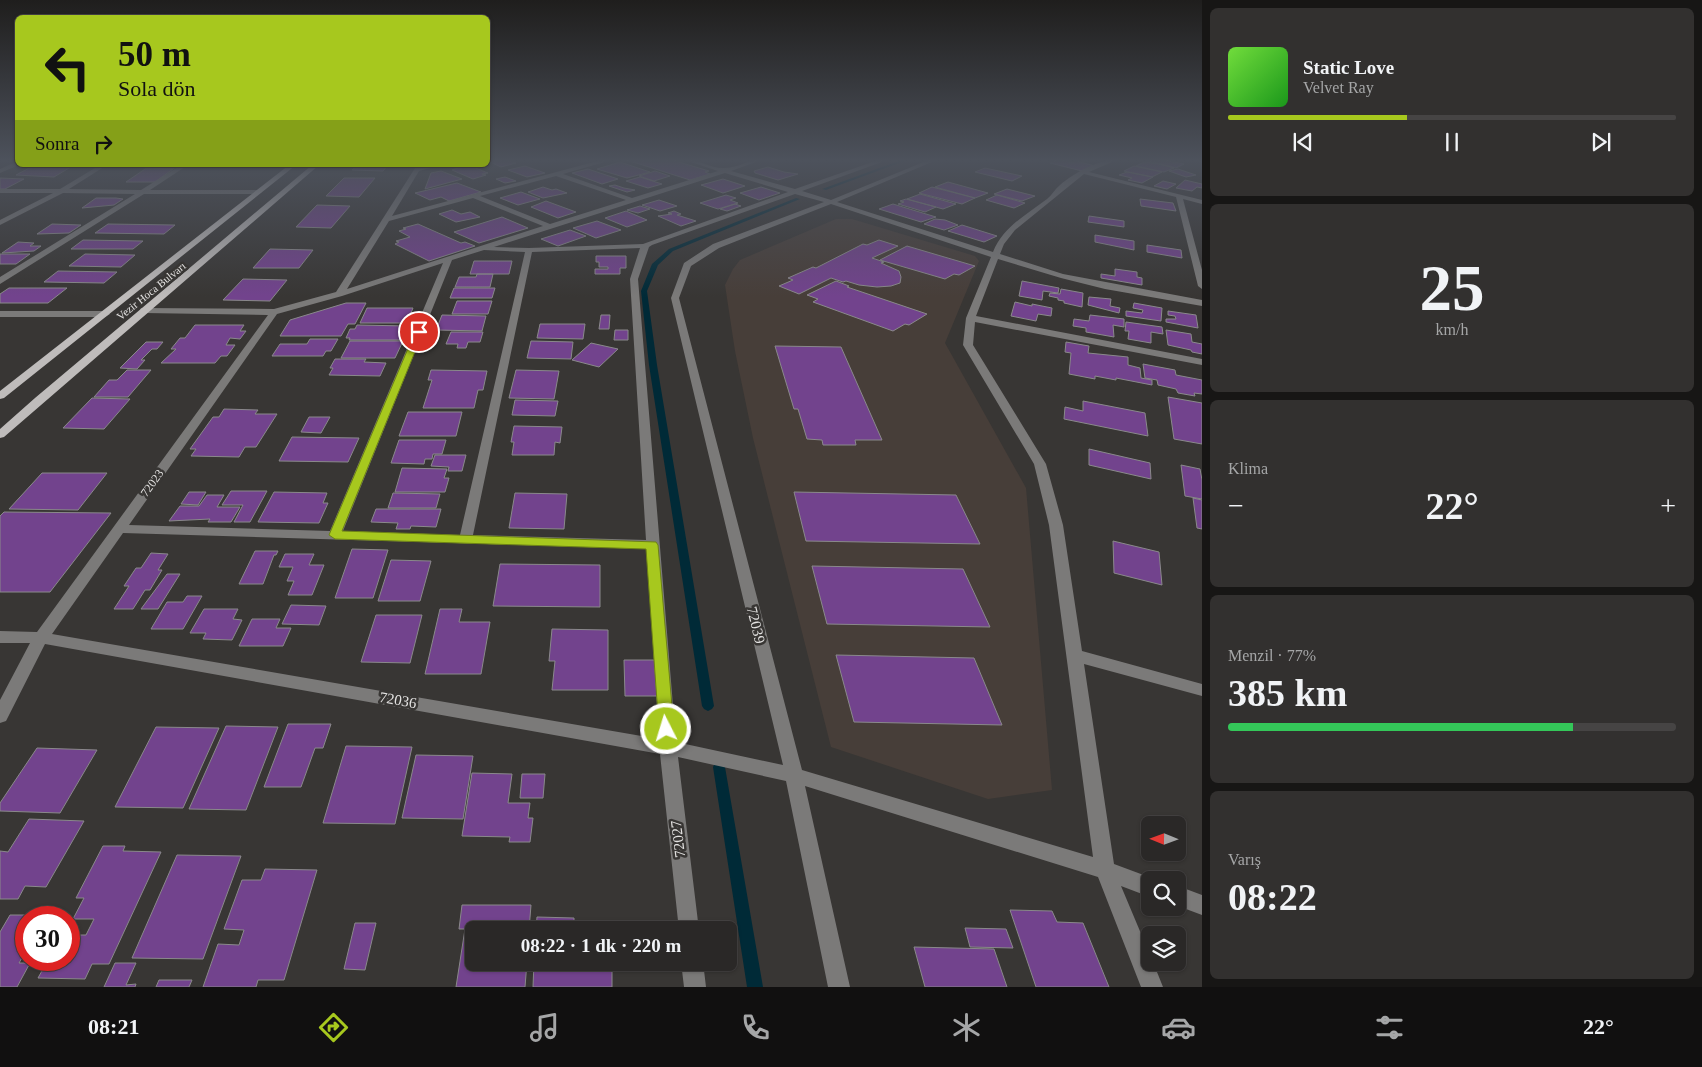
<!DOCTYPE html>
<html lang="tr">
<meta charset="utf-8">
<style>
body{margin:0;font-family:Georgia,serif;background:#32302f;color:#f1f3f6;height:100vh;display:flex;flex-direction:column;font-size:19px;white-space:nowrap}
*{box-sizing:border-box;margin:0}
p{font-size:16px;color:#a5a6a7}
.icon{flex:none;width:28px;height:28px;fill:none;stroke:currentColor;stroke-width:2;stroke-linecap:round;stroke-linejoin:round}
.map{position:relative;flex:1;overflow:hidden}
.side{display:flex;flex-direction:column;gap:8px;padding:8px;background:#171615;width:500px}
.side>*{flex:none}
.guide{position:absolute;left:15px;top:15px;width:475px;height:152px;border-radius:8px;box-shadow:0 1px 4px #0004,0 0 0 1px #464444;background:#a7c81e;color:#111;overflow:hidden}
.needle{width:32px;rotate:271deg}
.buttons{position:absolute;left:1141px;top:816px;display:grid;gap:10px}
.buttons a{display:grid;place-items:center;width:45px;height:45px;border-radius:8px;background:#2a2827;box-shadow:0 1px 4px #0004,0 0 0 1px #464444;font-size:25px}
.speed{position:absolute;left:15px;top:906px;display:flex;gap:10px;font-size:25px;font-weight:700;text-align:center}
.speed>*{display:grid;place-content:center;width:65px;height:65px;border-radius:50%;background:#2a2827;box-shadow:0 1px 4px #0004,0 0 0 1px #464444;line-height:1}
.speed .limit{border:8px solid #d22;background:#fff;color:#111}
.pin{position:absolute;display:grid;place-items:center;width:42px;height:42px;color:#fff;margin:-21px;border:2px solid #fff;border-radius:50%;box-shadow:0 1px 5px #0007}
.me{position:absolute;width:55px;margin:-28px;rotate:355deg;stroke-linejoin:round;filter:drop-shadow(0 0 4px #0008)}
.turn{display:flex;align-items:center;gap:18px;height:105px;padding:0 20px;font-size:22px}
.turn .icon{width:65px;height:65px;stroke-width:2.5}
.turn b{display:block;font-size:35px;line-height:42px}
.then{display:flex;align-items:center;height:48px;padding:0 20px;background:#0003;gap:10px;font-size:19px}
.big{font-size:38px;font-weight:700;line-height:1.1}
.side .tile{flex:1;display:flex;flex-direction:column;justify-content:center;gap:8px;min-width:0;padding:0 18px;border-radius:8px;background:#32302f}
.side .dial{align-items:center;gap:0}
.dial b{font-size:65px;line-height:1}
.song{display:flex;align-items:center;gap:15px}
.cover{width:60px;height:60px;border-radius:8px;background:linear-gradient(135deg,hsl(100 70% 55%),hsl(120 70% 35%))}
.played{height:5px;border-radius:2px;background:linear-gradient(90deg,#a7c81e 40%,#464444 40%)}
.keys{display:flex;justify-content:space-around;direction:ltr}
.heat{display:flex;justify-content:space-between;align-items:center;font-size:28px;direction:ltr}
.charge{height:8px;border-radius:4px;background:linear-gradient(90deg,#34c759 77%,#464444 0)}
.trip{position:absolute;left:465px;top:921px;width:272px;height:50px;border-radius:8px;background:#2a2827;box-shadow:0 1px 4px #0004,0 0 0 1px #464444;font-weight:700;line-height:50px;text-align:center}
.menu{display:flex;height:80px;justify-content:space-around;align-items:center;background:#111010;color:#a5a6a7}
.menu .icon{width:35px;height:35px}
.menu .active{color:#a7c81e}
.menu b{font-size:22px;color:#f1f3f6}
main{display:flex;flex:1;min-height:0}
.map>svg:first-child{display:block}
</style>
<main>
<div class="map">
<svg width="1202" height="987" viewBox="0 0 1202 987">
<rect width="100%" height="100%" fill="#383634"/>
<!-- built -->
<path fill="#473e39" d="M836,219H852L975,256L979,261L945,343L1026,488L1052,790L988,799L831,747L753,438L735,351L725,285L733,269L740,260Z"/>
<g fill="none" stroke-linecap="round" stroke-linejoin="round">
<!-- stream -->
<path fill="#002a37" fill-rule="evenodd" d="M904,159H910L826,190L822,189Z
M796,198L800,199L673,251L658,265L647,291L657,365L714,706L712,709L708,711L704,709L702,706L649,365L641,291L652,264L669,249Z
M719,762L723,763L725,767L763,987H747L713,767L715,763Z"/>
</g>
<!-- building -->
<path fill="#72438d" stroke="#8a898b" d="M488,159H504L516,163L501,167L488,161Z
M631,159H669L709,171L705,172L710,174L690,180L627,160Z
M1060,159L1073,163L1076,161L1095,166L1082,171L1050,163Z
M1148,159H1159L1184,164L1176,168L1145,160Z
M620,162L650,172L627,178L597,169Z
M1144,162L1159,164L1174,168L1164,172L1136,166Z
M31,165H74L54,177L16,175L33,166H29Z
M150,165H178L173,169L145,168Z
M358,165H388L383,171L352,170Z
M463,166L468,168L473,167L488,173L482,174L486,175L473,179L452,170Z
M525,166L545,173L527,177L508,170Z
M1134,166L1162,172L1152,177L1124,171Z
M768,167L784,172L798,174L778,180L755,173L754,171Z
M985,168L1022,176L1012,181L975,172Z
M145,169H173L155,182H126Z
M588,169L618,179L602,184L572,173Z
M1178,169L1196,175L1186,177L1169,171Z
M441,171L462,179L425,189L431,173Z
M655,171L670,176L654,181L639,176Z
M1127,172L1153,177L1142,183L1128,180L1132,178L1119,175Z
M505,177L516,181L505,183L496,179Z
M640,177L662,184L648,188L626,181Z
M0,178L24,179L5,189H0Z
M344,178H375L359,197L326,196Z
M723,179L745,186L723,193L701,185Z
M1185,180L1202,184V188L1197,187L1192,191L1176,188Z
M1163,181L1176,184L1167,189L1154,186Z
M948,182L988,193L975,198L935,187Z
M457,183L481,192L449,201L441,197L430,200L415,193Z
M615,185L624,188L635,190L627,192L609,186Z
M543,187L552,190L556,189L567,193L543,198L528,192Z
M761,187L780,193L759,200L740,193Z
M932,187L975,198L962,204L919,193Z
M1007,189L1035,196L1022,201L994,194Z
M521,192L540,199L518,205L500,198Z
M920,194L956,204L943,209L907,199Z
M726,195L736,198L730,200L738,203L718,209L700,203Z
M997,195L1025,203L1014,208L986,200Z
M96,198H116L123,199L114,205L82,208Z
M906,199L936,207L925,212L898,204L904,202L900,201Z
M1140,199L1173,203L1176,211L1141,206Z
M659,200L677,206L660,211L642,205Z
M546,201L576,212L558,218L531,207Z
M735,204L741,206L727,211L720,209Z
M893,204L936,217L921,222L879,209Z
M317,205L350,206L331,228L296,227Z
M640,206L650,209L638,213L627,210Z
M452,210L461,214L470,212L480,217L456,222L439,214Z
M626,211L647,220L627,227L605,218Z
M674,211L681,214L677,215L696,221L681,226L658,216L672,214L668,213Z
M1089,216L1124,221V227L1088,222Z
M502,217L528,228L479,243L454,232Z
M935,219L945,220L958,225L944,230L924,224Z
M597,221L621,230L596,238L573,228Z
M52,224L81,225L69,233L37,234Z
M108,224L175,225L164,234L95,233Z
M418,224L461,243L465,242L475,246L429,261L395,244L399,242L396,241L410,237L399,231L406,229L403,228Z
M962,225L997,236L984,242L948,231Z
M570,230L586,236L558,246L541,239Z
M1095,235L1134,241V250L1095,242Z
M83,240L143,241L133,249H71Z
M879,240L898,246L872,258L884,262L881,263L899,271L901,277L900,283L891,286L877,287L859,285L846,281L843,282L831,278L799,294L779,286L793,280L788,278L813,267L816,268L863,244L867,245Z
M18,242L34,243L30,246H41L34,251L2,253Z
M1147,245L1181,250L1182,258L1147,252Z
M907,246L975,266L959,275L954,274L945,279L880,260Z
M270,249L313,250L299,268H253Z
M0,254H30L16,264H0Z
M85,254L135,255L121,267L69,266Z
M596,256H626V268H620V274H595V269H608V267H599V262H596Z
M474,261H512L509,274H470Z
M1115,269L1137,272V277L1142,278V285L1101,278V274L1115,276Z
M58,271L117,272L104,283L44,282Z
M477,274H493L490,287H455L459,277H476Z
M243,279L287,280L270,301L223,300Z
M836,281L849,286L847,287L927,314L909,325L905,324L893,331L813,302L818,299L807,295Z
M1022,281L1059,288L1058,293L1043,291L1042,300L1019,296Z
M9,288H67L48,303H0V294Z
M454,288H495L492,298H450Z
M1061,289L1083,293L1082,307L1064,303V301L1058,300V298L1049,296L1050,293L1060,294Z
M1089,297L1111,299L1110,306L1120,308L1119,313L1088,305Z
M457,301H492L488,314H452Z
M1015,302L1032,306V304L1052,308L1051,316L1038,314L1036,321L1011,316Z
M346,303H366L355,324H348L341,336H280L290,320Z
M1134,303L1162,308L1161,321L1126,316V311L1142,313L1143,310L1133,308Z
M367,308H413L407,323H360Z
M1168,311L1196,315L1198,328L1166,322V319H1176L1175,316L1168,315Z
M442,315L486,316L482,331L436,330Z
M601,315H610L609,329H599Z
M1090,315L1124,319V327L1113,325L1114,337L1086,332V328L1073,326L1074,319L1089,321Z
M1126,322L1162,327L1163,334L1151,332V343L1128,339L1129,331H1125Z
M540,324H585L583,339L537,338Z
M195,325H244L240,331H246L240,339L230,338L226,345H235L227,356H221L215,363H161L176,349H171L180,338H185Z
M357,325L408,326L402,340H349L350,338H346L350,329H355Z
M615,330H628V340H614Z
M1166,330L1191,334L1192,342L1202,344V354L1192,352L1191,350L1168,345Z
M451,332H483L480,342H468L466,348H457L458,344H446Z
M310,339H338L331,351H326L323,356H272L280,344H307Z
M350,341H403L395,358H341Z
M531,341L573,342L571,359L527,358Z
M146,342H163L157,349H152L141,360H145L137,369L120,368Z
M1066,342L1089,346L1088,353L1128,357V365L1140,368L1141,378L1152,380V385L1116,378V380L1095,376V379L1069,374L1071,353L1065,352Z
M591,343L618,349L599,367L572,360Z
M775,346L841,347L882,440H855L856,445H823L822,440L807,439L798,409H794Z
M335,359H366L364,362L386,363L380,376L329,375L333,368H330Z
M1143,364L1175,370L1176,375L1202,380V394L1194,393L1195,396L1178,393L1176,389L1158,385L1157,380L1145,378Z
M127,370H151L128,397H94L109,380H117Z
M431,370L487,371L483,390H478L474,408H423L432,380H428Z
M516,370L559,371L554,399L509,398Z
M1168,397L1202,403V444L1174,439Z
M92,398L130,399L104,429L63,428Z
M515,400L558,401L555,416L512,415Z
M1083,401L1145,413L1148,436L1064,419L1065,407L1083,411Z
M224,409L258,410L255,414H277L256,447H245L239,457L191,456L196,449H190L213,417H219Z
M408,412H462L456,436H399Z
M309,417H330L321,433L301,432Z
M514,426L562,427L560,443L555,442L554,455H512L514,442H511Z
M292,437L359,438L348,462L279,461Z
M399,440H446L442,454H433L432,459H425L424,464L391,463Z
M1089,449L1150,463L1151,479L1089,465Z
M435,455H466L462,471H448L449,467L431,466Z
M1181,465L1200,469L1202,480V499L1185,496Z
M402,468L447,469L444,478H449L445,492H395Z
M42,473H107L78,510L9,509Z
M231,491H267L250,522H234L243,505H222Z
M189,492H206L198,505L181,504Z
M274,492L327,493L323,503H328L319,523L258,522Z
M794,492L956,495L980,544L806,541Z
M393,493L440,494L436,508H388Z
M515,493L567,494L564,529L509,528Z
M207,495H224L217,507H240L231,522H208L210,519L169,521L180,506H199Z
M1193,498L1202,500V529L1197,528Z
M376,509H441L436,527L411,526L410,529H396L398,523L371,522Z
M4,512L111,513L50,592H0V516Z
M1113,541L1159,552L1162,585L1114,573Z
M352,549L388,550L373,598H335Z
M255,551H278L276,555H274L263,584H239Z
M151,553L168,554L158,570H162L150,590H145L133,609H114L129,586H124L136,568H141Z
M285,554H314L309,565H324L312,595H288L294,581H287L293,567H279Z
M391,560L431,561L420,601H378Z
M500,564L600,565V607L493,606Z
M812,566L963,569L990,627L827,624Z
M167,574H180L158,609H141Z
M187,596H202L183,629H151L167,602H183Z
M291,605L326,606L319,625L282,624Z
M204,609H238L233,619L242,620L232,640L203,639L206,633H190Z
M440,609H462L459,622H490L481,674H425Z
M376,615H422L410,663L361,662Z
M252,619H280L276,628H291L283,646H239Z
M552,629L608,630V690H552L555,661H549Z
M836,655L974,658L1002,725L854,722Z
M624,660H656L658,696H625Z
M288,724H331L323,748H315L301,787H264Z
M226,726L278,727L246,810L189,809Z
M156,727L219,728L183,808L115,807Z
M346,746L412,747L395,824L323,823Z
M37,748L97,750L60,813L0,811V803Z
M416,755L473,756L463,819L402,818Z
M472,773L512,774L508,803H530L528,818H533L530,842H509L510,837L462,836Z
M522,774H545L543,798H520Z
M29,819L84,821L46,887L25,886L18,899H0V851L8,852Z
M103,846H125L123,851L161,852L109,964H92L85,979L38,978L48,960H69V935H86L94,919H73L84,898H76Z
M177,855L241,856L203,959L132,958Z
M265,869L317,870L284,980H258L256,987H203L218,944L239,945L244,930L224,929L242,880H261Z
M462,905H531L529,930H474V962H527L525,987H456L465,929H459Z
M1010,910L1052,911L1057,922L1083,923L1109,987H1036Z
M10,915H46L45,918H26V951L19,963H30L17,987H0V932Z
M537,917L574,918V925H612V930H536Z
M355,923H376L365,970L344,969Z
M965,928L1006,929L1013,948L970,947Z
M914,947L994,949L1007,987H925Z
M534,962H612V987H533Z
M115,963H136L126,985L136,984L135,987H104Z
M159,980H192L189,987H156Z"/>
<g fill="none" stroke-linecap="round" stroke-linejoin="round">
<!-- minor -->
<path fill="#7b7a79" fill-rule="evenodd" d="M605,159H615L563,174L632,198L718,171L682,159C697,159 712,169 725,168C738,168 750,159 764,159L731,171L795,189L881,159H890L802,191L831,200L931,159H939L837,202L993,252C1003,227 1026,215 1047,199C1052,195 1055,189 1060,185C1075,172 1100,159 1119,159L1089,172L1202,200V204L1183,199L1202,270V289L1198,286L1176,197L1084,174L1015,230L1004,244L1000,254L1063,274L1202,300V306L1105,289L1061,278L998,259L976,316L1202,359V365L975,322L973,345L1046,464L1063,525L1082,651L1202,684V696L1084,664L1114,864L1157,880H1150V897L1121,886L1150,955V962H1153L1163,987H1141L1098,877L805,786L850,987H828L786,781L678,757L699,930H679L660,754L45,644L6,721L0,723V700L30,643H0V631L37,632L268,315L144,313L140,310L141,308L274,309L336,292L417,165H423L422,167L442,165L419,171L392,216ZM725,173L788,192L643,244L529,248L494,247ZM556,176L626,200L550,224L480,196ZM795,194L824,202L713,244L684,263L671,298L783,765L676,742L638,279L649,247L652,245ZM473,198L543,226L347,289L389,221ZM831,204L991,257L966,318L963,345L1034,464L1049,525L1093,857L802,770L679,298L691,266L719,248ZM640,248L630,279L646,540L473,535L532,252ZM484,250L525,252L460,535L343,531L452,260ZM443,263L330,531L129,525L277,314L342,296ZM123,533L647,549L659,739L52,634Z
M18,161L19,165L0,173V169Z
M100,165H107L69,189L141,190L181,165H188L150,190H259L262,192L259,194H144L0,284V277L135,194L63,193L0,225V220L53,193H0V189H60Z
M0,311H105L110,314L105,317H0Z
M1178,886L1202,895V915L1178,906Z
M681,962H703L706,987H684Z"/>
<!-- major -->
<path fill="#bfbcbb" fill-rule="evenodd" d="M289,165H296L4,398L0,399V391Z
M312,165H319L4,437L0,438V429L35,398Z"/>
</g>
<!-- sky -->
<linearGradient id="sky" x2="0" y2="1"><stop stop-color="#1f1e1d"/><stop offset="0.54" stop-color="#4d525c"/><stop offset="1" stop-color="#4d525c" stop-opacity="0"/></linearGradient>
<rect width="1202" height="297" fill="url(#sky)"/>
<!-- route -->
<path fill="#a7c81e" stroke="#6d8214" d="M419,330L423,332L342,531L656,542L658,545L674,729L672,734L666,735L661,734L659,729L646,549L335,539L329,535L415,332Z"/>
<g text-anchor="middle" stroke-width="5" stroke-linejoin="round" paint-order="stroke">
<!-- far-street labels -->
<g font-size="11" fill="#e4e3e2" stroke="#383634">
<text transform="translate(151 291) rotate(-39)" y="4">Vezir Hoca Bulvarı</text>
</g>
<!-- street labels -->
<g font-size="12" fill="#e4e3e2" stroke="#383634">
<text transform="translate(152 483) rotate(-54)" y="4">72023</text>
</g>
<!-- near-street labels -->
<g font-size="15" fill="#e4e3e2" stroke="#383634">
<text transform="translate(756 625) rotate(76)" y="5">72039</text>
<text transform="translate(398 700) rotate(10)" y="5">72036</text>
<text transform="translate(678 839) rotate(-97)" y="5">72027</text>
</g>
</g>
</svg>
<div class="buttons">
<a><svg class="needle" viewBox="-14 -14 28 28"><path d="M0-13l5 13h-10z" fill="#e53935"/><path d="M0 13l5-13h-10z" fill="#a5a6a7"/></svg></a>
<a><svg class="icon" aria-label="search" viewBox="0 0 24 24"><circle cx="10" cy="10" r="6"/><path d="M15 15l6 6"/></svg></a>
<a><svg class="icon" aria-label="layers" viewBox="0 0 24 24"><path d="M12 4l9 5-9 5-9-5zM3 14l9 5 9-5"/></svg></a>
</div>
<div class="speed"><div class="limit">30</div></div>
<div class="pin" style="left:419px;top:332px;background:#d93025"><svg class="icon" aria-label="arrive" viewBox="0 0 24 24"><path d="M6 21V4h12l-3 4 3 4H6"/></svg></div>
<svg class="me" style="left:666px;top:729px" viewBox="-20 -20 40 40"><circle r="17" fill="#a7c81e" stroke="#fff" stroke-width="3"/><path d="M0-11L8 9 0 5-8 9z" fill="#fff"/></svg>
<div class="trip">08:22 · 1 dk · 220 m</div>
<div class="guide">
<div class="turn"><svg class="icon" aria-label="left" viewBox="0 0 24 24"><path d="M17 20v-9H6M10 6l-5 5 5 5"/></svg><div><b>50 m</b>Sola dön</div></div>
<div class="then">Sonra<svg class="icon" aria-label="right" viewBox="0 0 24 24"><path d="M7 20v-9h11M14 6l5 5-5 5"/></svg></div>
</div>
</div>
<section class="side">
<div class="tile">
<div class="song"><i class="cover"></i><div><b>Static Love</b><p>Velvet Ray</p></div></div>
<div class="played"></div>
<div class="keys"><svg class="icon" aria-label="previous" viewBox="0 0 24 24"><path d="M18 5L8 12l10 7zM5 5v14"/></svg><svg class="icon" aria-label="pause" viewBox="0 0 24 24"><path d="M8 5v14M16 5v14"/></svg><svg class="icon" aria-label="next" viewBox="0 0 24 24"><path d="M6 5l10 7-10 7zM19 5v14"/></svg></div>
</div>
<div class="tile dial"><b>25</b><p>km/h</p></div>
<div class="tile"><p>Klima</p>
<div class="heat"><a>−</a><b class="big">22°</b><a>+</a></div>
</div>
<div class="tile"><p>Menzil · 77%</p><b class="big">385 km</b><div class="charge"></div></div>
<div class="tile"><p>Varış</p><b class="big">08:22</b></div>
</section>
</main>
<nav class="menu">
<b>08:21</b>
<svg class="icon active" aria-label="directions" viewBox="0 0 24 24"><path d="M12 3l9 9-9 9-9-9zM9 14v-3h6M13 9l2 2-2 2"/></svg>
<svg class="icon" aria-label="music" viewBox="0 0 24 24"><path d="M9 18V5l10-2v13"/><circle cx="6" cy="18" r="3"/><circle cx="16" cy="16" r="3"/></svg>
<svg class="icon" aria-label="phone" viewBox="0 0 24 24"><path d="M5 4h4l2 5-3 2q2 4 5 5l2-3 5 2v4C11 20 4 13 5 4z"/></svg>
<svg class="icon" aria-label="climate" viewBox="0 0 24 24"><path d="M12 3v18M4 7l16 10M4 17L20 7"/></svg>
<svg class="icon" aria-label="car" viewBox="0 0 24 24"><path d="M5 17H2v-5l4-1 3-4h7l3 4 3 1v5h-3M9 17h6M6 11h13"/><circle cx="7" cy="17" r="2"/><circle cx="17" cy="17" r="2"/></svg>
<svg class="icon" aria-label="filters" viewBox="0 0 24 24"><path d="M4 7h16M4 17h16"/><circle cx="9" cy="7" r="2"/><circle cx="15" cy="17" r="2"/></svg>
<b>22°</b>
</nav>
